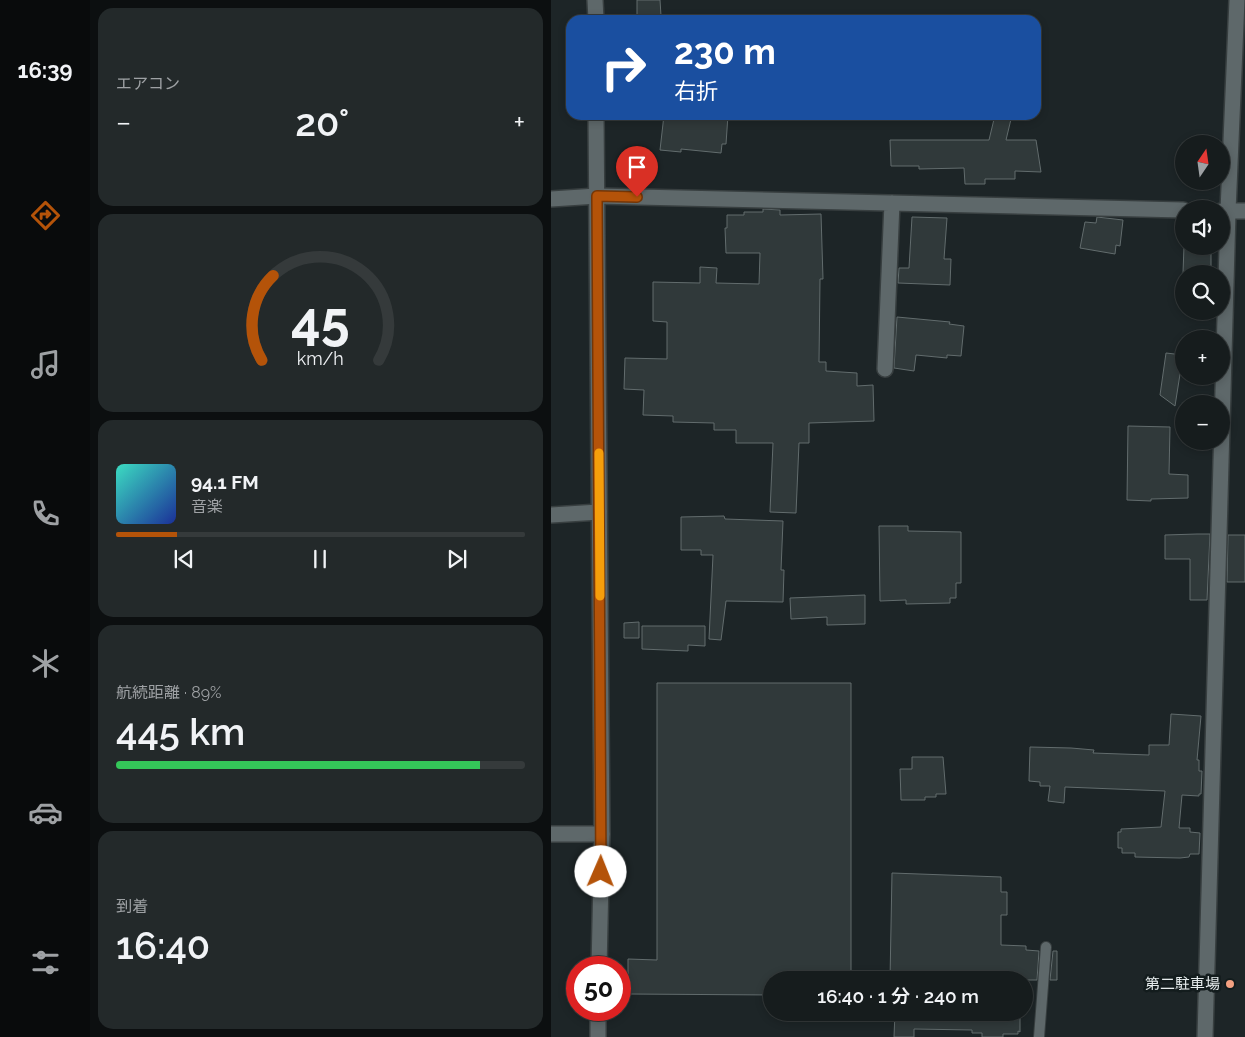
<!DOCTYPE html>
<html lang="ja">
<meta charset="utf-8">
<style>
body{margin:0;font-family:Raleway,"Noto Sans JP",sans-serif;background:#23292a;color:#f1f3f6;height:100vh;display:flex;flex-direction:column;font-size:19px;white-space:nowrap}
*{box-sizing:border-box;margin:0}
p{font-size:16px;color:#9ea1a4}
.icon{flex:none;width:28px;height:28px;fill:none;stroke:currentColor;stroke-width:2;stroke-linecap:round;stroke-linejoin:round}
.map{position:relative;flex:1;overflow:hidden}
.sheet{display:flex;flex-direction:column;gap:8px;padding:8px;background:#0c0f10;width:461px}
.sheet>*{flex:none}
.top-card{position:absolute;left:15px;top:15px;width:475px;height:105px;border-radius:15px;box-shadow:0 2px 8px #0003,0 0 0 1px #353a3b;background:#1a4fa0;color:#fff;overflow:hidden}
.needle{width:32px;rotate:13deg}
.tools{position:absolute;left:624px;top:135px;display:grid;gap:10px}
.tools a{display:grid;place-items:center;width:55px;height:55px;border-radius:50%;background:#161c1d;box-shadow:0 2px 8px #0003,0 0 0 1px #353a3b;font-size:25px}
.speed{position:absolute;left:15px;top:956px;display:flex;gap:10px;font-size:25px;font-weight:700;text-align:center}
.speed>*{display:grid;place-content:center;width:65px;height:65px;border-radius:50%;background:#161c1d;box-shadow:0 2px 8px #0003,0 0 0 1px #353a3b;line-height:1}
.speed .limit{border:8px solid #d22;background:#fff;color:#111}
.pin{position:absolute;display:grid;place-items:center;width:42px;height:42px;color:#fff;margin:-51px -21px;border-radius:50% 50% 50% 0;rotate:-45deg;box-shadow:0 0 5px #0007}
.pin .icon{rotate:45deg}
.me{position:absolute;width:55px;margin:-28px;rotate:1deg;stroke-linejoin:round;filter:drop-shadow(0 0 4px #0008)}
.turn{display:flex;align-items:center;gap:18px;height:105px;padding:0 25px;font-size:22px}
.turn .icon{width:65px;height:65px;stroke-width:2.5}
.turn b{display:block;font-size:35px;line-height:42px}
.big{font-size:38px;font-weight:600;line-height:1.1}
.sheet .widget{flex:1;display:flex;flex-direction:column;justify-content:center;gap:8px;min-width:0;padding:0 18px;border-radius:15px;background:#23292a}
.sheet .dial{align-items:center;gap:0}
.dial svg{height:130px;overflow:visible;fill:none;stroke:#353a3b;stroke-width:7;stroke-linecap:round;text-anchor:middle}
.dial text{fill:#f1f3f6;stroke:none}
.song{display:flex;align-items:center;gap:15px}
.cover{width:60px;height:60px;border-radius:8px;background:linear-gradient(135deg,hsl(170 70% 55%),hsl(230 70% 35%))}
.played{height:5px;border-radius:2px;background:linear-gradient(90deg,#b45309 15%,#353a3b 15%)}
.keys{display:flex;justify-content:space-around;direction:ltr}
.heat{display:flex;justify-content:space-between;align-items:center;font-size:28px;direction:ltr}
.charge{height:8px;border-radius:4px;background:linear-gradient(90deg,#34c759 89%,#353a3b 0)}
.trip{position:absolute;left:212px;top:971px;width:270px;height:50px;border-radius:25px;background:#161c1d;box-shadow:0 2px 8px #0003,0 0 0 1px #353a3b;font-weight:600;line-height:50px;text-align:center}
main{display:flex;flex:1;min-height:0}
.dock{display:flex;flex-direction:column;width:90px;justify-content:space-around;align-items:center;background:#090b0c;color:#9ea1a4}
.dock .icon{width:35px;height:35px}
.dock .active{color:#b45309}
.dock b{font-size:22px;color:#f1f3f6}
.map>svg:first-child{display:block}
</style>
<main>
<nav class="dock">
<b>16:39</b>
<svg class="icon active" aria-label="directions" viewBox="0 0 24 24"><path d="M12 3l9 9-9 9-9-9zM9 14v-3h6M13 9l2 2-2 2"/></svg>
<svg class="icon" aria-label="music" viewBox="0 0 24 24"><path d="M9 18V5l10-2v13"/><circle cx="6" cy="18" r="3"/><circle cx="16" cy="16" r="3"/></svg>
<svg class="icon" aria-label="phone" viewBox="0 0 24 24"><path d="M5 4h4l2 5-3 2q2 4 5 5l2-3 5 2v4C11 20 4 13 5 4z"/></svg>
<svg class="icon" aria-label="climate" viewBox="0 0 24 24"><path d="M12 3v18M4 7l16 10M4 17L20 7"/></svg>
<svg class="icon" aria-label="car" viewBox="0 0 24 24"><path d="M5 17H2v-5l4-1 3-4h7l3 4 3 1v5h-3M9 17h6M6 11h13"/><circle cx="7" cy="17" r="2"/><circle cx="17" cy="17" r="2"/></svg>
<svg class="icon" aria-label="filters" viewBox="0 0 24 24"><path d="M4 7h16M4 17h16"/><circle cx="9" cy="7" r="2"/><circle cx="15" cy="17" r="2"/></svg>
</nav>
<section class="sheet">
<div class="widget"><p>エアコン</p>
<div class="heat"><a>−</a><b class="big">20°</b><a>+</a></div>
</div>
<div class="widget dial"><svg viewBox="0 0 100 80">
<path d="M14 69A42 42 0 1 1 86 69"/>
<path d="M14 69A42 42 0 0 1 21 17" stroke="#b45309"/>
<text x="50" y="56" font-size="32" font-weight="700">45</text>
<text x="50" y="72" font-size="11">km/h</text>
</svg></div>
<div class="widget">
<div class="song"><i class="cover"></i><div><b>94.1 FM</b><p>音楽</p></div></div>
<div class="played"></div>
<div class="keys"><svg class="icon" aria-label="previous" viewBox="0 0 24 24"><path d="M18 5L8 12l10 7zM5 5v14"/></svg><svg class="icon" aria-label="pause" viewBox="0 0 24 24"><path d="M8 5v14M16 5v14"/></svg><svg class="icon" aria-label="next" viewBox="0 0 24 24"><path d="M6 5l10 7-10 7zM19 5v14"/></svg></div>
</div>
<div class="widget"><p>航続距離 · 89%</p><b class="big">445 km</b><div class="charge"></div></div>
<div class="widget"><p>到着</p><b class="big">16:40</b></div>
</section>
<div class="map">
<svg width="694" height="1037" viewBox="0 0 694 1037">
<rect width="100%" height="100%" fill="#1d2527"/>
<!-- building -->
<path fill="#30393a" stroke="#626c6d" d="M86,0H109L110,16L86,18Z
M113,115H177L175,144H171L170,153L130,149V152L109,150Z
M444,115H461L455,140H485L490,172L464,171V179H434V184H414L413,168L368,169V166H340L339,140H438Z
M212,209L229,210V215L270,214L272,279H269L268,362H275V371L306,373V386L322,385L323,421L258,423V443H248L245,513L219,512L222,443H185V430H163V423L122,422V416L92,415L93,390L73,389L74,358L116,359V322L102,321V282L149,283V267L166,268L165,283L208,284L209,253H175L174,228H176V215H193V212H212Z
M361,217L396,218L393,259H400L399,285L347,283L348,268H358Z
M546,217L572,220L569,246L565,245L564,254L529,248L534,222L545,223Z
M633,246H660V274L632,273Z
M346,317L399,322L398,324L413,326L410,356L396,355V358L365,355L363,371L343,368Z
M615,353L632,355L624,406L609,395Z
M577,426L619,427L618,474L637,475V498L600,499V501L576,500Z
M173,516L174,519L232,521L230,570H233L232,602L175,601L170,640L158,639L162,555H150V550H130V517Z
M328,526H357V531L410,532V583H405V598H399V603L355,604V600L329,601Z
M646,534H659L656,600H639V559H614V535Z
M677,535H694V582H676Z
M314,595V624L276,625V617L240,619L239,598Z
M88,622V638H73V623Z
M91,626H154V646L137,645V651L91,649Z
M106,683H300V980H221V995L77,994V959L106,960Z
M620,714L650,716L646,760H648V771H651L650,794H648V796L631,795L628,828H639V832L649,833L648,854H639L638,857L629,858L584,857V853H571V848H567V832H570V829L610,827L614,791L514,787L513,803L497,801L499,786H489V782L478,781L479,747L520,748L543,750L542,753L598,755V745H618Z
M361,757H392L395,794H385V797H374V800H350L349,769H361Z
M341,873L450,877V892H456V915H450V945L475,946V950L488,951L486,980H339Z
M502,951H506V980H499Z
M344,1012H469V1032L467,1031V1034H452V1037H431V1033H421V1030L363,1029V1037H343Z"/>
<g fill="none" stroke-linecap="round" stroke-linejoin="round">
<!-- lane casing -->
<g stroke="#383f40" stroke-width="12">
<path id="lane" d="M488,1037L495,947"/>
</g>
<!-- street casing -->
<g stroke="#383f40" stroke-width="18">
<path id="street" d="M0,199L46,196L632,210
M670,211H694
M334,369L341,203
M0,515L48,512
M0,834H51
M654,1037L677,211L686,0"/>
</g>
<!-- secondary casing -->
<g stroke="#383f40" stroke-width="18">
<path id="secondary" d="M44,0L45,20
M45,115L51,834L48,968
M47,1037V1010"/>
</g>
<!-- lane -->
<use href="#lane" stroke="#5e686a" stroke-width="10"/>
<!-- street -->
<use href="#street" stroke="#5e686a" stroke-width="15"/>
<!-- secondary -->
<use href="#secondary" stroke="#5e686a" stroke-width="15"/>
</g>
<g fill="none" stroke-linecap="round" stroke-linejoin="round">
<!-- route casing -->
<g stroke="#753606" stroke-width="12">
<path id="route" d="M50,872L46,196L86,197"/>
</g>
<!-- route -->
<use href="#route" stroke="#b45309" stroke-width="9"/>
<!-- slow -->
<path stroke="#f59e0b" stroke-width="9" d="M48,453L49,596"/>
</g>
<!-- markers -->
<circle fill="#f3a081" stroke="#131c1d" stroke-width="2" cx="679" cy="984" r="5"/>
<g text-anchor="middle" stroke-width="5" stroke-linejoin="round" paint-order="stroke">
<!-- poi labels -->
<g font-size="15" fill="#e6eced" stroke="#131c1d" text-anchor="end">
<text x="669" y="989">第二駐車場</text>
</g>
</g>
</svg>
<div class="tools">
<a><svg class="needle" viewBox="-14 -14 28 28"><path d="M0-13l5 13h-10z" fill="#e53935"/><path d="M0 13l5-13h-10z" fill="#9ea1a4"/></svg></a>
<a><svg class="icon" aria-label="sound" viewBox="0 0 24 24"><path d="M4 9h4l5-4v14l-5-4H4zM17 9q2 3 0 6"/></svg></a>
<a><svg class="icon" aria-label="search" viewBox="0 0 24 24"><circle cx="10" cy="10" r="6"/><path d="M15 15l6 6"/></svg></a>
<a>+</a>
<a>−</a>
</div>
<div class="speed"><div class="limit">50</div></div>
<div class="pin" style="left:86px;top:197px;background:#d93025"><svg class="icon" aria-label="arrive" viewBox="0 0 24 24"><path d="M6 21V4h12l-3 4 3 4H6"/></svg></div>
<svg class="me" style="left:50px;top:872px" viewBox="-20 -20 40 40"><circle r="19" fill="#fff"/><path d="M0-13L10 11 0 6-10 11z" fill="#b45309"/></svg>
<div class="trip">16:40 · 1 分 · 240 m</div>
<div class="top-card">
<div class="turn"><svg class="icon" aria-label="right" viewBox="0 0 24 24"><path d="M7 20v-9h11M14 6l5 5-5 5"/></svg><div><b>230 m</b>右折</div></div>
</div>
</div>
</main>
